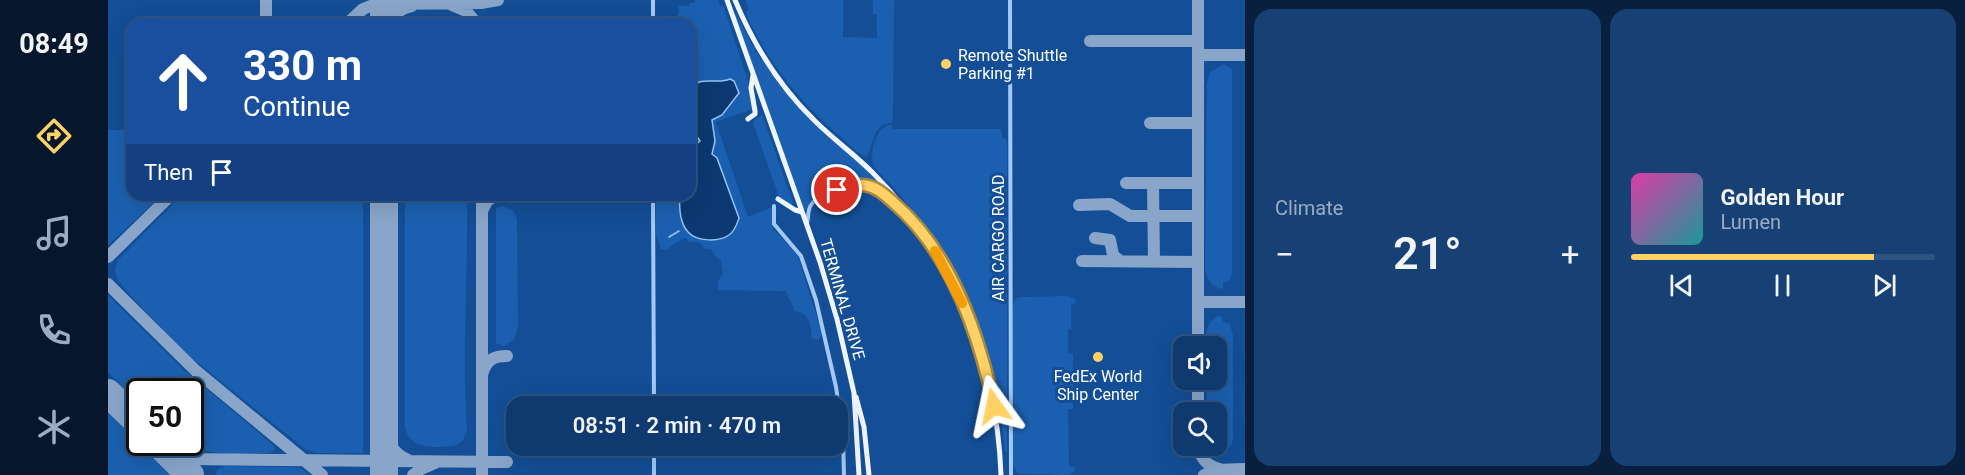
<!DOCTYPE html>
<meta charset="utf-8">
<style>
body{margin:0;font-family:Roboto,sans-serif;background:#174175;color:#f1f3f6;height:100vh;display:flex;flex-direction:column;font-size:22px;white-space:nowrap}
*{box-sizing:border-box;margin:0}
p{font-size:20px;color:#9badc3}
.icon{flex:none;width:33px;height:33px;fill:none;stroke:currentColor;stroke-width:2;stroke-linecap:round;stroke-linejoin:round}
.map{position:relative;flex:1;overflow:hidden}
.panel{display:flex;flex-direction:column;gap:9px;padding:9px;background:#08203e;width:720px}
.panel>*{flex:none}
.top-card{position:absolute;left:18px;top:18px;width:570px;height:183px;border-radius:18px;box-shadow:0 6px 24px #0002,0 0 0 2px #2e5483;background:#1a4fa0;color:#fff;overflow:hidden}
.tools{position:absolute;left:1065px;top:336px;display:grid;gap:12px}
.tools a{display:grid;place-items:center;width:54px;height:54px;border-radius:12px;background:#0e3a70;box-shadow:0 6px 24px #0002,0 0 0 2px #2e5483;font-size:30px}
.speed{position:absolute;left:18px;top:378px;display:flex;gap:12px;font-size:30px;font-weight:700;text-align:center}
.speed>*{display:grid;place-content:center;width:78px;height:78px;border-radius:50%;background:#0e3a70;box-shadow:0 6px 24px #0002,0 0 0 2px #2e5483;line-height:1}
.speed .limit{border:3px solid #111;border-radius:9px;background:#fff;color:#111}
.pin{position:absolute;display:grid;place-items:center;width:51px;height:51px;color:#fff;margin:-26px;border:3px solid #fff;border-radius:50%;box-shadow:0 2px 6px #0007}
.me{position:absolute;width:66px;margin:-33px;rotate:348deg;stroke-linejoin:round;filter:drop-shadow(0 0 4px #0008)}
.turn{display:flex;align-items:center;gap:21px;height:126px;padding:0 18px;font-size:27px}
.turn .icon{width:78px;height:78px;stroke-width:2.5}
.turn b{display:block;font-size:42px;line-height:51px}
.then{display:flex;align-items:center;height:57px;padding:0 18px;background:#0003;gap:12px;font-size:22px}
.big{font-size:45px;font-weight:600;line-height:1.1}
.panel .widget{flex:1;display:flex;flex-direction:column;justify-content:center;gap:9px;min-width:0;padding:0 21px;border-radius:18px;background:#174175}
.song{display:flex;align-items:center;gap:18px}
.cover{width:72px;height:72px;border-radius:9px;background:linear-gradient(135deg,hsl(320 70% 55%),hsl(180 70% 35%))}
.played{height:6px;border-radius:3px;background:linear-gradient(90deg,#ffd064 80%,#2e5483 80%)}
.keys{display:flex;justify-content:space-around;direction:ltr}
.heat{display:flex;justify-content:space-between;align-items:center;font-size:33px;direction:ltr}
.panel .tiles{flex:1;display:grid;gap:9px;grid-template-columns:repeat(2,1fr)}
.trip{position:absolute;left:398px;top:396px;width:342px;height:60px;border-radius:18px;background:#0e3a70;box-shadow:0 6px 24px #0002,0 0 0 2px #2e5483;font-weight:600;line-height:60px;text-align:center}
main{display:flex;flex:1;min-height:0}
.menu{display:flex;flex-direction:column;width:108px;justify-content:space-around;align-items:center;background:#06172d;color:#9badc3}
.menu .icon{width:42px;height:42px}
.menu .on{color:#ffd064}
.menu b{font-size:27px;color:#f1f3f6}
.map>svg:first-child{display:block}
</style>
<main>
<nav class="menu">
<b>08:49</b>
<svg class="icon on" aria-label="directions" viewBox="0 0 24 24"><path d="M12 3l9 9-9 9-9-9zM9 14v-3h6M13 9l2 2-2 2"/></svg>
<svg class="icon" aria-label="music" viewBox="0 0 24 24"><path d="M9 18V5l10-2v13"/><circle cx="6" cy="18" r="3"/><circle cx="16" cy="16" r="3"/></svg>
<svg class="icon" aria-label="phone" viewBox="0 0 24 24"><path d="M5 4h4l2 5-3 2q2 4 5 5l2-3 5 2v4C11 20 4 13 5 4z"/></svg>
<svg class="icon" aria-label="climate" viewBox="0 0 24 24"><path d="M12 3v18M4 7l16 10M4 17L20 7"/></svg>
</nav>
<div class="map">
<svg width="1137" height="475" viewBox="0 0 1137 475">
<rect width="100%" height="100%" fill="#134e96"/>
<!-- green -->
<path fill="#1b60b0" d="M587,0H610L612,5L616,7L640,82L645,109L608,122L640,217L664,207V228L680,244L690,256L714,334L710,340L704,339C703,328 703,313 687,311L678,291L610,290V281L615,274L613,261L606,255L603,249H597C593,242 590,241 582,242L577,238L567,243L559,250L553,249L548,235V195H582V24H549V22L568,18L571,12L570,5L581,6L582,3H587Z
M638,0H735V37L769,38V14H765V0H786L785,119L784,123C764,123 767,144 758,157C749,153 741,144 733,137C693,103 660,63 638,14L640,10Z
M628,13L647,50L684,100L758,169L773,188C768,186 762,182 756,182C736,179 707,191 699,209L695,210L626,14Z
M1116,64L1124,69V273L1122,280L1115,283V289C1104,288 1099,280 1097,269L1099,84L1102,72Z
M654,115L685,203L683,205L671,197L645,123L646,120Z
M783,125L785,129H893L894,137L899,141V452H897C890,369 863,291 814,223C805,211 796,199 786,188C779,180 770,173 765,164C762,151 768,126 783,125Z
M0,130H24V195H54L0,245Z
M74,195H255V453H208L197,449L84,358L36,310L10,281L7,270L10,260Z
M297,195H359C360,274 354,353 359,433H357L356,439L349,445C329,448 302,451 297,427Z
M394,206L405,210L409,219L410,326L406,340L396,346L388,343V208Z
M0,295L75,369L165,445L167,449L164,452C140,456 94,455 74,443L82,442V392H32L31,403L0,372Z
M960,296L967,299L968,303L963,304V329H960V353L965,354V409H960L961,467H967V471L961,475L910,474L905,466V304L908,298L913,297Z
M1110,316H1113L1114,321L1122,324L1125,336V439L1123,446L1115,450V456L1104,453L1099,446H1108V412H1099L1098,382V380H1108V346H1098C1098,334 1097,323 1110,316Z
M0,413L62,475H0Z
M116,466L185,467L194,469L202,475H108L109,470Z"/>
<!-- water -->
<path fill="#0c3972" stroke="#95c3f6" stroke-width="1.5" d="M622,79L626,81L631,93L614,115L604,120L607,141L604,154L609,158L631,218C629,224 627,231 621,235C611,242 589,242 580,232C572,223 571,207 572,195H582V150L592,141L582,126V88C594,75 608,85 622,79Z"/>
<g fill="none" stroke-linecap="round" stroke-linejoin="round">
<!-- stream -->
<path stroke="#95c3f6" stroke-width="1.5" d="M561,237L571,231"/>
<!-- taxiway -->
<path stroke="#89a6ca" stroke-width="12" d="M158,0V24
M344,5L358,11L369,24
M239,24L255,9L268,4L373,3L390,0
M279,24C285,14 292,8 304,6
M982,41H1090
M1090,55H1137
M1042,123H1090
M1018,183H1090
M1045,183L1046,261
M374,195V475
M971,205L1002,204L1022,216H1090
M374,211L379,201L388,195
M987,238L1002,240L1005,255L1012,261
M0,257L63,195
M974,261L1090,262
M0,284L88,371L214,475
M1090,302H1137
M1090,346V0
M375,372C379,359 387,356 399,356
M1090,412V380
M276,426C280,442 284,453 300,460
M1090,446C1093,459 1099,466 1112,469
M55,448L69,457L78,459L399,462
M305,475L313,469L327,463
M1096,475L1106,470L1137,469"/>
<!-- runway -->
<path stroke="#89a6ca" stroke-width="28" d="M276,0V24
M276,195V475
M0,393L32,424
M49,442L82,475"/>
<!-- minor -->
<path stroke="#a3c8f3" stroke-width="4" d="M902,0L903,475
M545,24V0
M545,195L546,406
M666,206V224L693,256L708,300L728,387L735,435L736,475
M699,223C701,217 699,211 703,205C708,197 718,194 727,191C764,178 770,188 797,212
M546,475V446"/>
<!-- major -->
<path stroke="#eef5ff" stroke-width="5" d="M619,0L712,262L729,319L746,393L751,475
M627,0C646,46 671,86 707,121C725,139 746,154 764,172C845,253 889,362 893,475
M640,119L647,114V111L643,88L645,75
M670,199L687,210L694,212
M748,397L756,427L761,475"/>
</g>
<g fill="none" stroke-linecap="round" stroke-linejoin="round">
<!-- route casing -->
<g stroke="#a68741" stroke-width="15">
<path id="route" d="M729,190C737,187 746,184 755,185C768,186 777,195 786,203C844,253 871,334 886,406"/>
</g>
<!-- route -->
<use href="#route" stroke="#ffd064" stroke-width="10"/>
<!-- slow -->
<path stroke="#f59e0b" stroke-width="10" d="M827,251L854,303"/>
</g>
<!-- markers -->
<g fill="#ffd064" stroke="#134e96" stroke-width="2">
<circle cx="838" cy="64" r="6"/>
<circle cx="990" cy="357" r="6"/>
</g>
<g text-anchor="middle" stroke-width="6" stroke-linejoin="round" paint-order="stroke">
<!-- poi labels -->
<g font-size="16" fill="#fff" stroke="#134e96" text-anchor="start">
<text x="850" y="61">Remote Shuttle<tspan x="850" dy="18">Parking #1</tspan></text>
<text x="990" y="382" text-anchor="middle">FedEx World<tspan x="990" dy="18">Ship Center</tspan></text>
</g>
<!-- street labels -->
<g font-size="16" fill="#fff" stroke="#134e96">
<text transform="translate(890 238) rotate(-90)" y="6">AIR CARGO ROAD</text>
<text transform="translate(735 299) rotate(74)" y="6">TERMINAL DRIVE</text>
</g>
</g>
</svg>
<div class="tools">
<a><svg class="icon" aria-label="sound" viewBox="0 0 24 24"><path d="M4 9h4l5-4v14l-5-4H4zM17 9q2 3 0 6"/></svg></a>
<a><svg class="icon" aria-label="search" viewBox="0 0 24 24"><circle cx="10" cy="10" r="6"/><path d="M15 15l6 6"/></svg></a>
</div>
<div class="speed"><div class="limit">50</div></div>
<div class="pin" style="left:729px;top:190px;background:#d93025"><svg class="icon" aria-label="arrive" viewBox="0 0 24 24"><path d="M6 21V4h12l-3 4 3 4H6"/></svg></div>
<svg class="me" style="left:886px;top:406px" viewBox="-20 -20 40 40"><path d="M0-17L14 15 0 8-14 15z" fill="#ffd064" stroke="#fff" stroke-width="4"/></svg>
<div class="trip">08:51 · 2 min · 470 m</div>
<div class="top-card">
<div class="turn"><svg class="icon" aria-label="ahead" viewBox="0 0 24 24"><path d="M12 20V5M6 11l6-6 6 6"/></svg><div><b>330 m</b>Continue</div></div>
<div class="then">Then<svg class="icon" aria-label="arrive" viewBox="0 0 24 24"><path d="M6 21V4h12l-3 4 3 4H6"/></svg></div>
</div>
</div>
<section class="panel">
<div class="tiles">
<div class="widget"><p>Climate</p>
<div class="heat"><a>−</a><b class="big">21°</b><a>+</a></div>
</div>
<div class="widget">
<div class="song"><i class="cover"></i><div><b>Golden Hour</b><p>Lumen</p></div></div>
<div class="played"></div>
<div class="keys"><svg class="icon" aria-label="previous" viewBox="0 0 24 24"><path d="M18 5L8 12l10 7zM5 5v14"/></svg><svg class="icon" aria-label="pause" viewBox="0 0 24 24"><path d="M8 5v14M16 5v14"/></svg><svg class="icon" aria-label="next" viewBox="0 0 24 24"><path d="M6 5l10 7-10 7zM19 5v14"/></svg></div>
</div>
</div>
</section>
</main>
